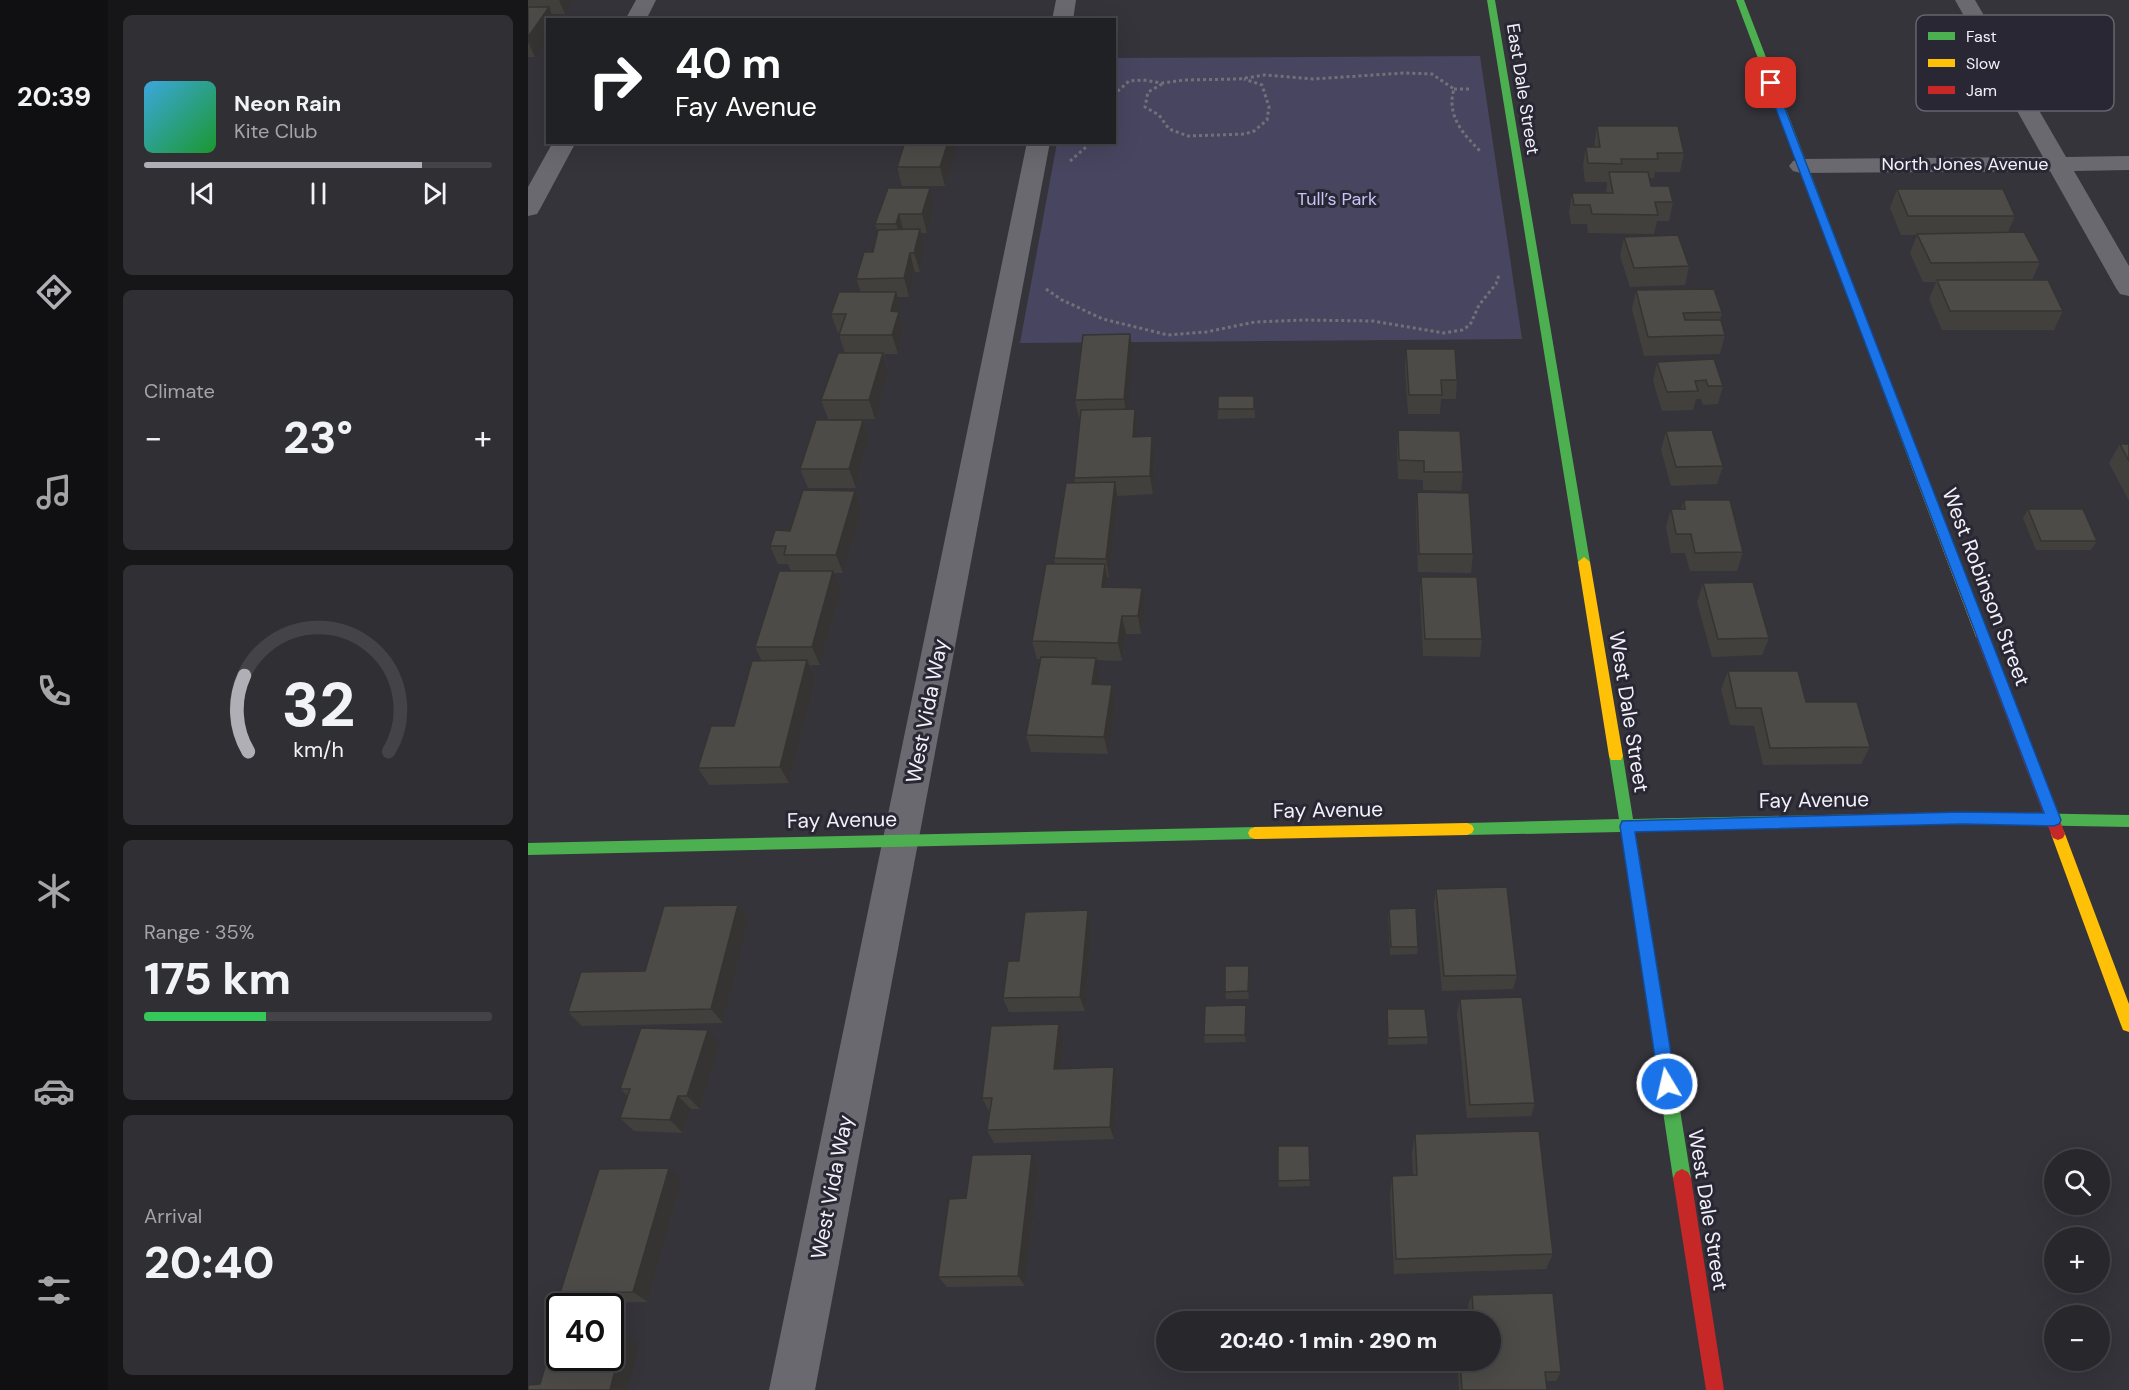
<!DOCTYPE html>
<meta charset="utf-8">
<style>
body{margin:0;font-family:"DM Sans",sans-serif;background:#302f34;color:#f1f3f6;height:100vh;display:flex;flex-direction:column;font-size:22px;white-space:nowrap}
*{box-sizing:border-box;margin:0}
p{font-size:20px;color:#a5a5a9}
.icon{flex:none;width:33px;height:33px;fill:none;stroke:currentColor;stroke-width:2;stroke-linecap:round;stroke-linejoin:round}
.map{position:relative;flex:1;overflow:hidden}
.sheet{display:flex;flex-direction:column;gap:15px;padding:15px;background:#161518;width:420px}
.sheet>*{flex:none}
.top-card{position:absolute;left:18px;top:18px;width:570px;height:126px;border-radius:0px;box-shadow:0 6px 24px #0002,0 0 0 2px #444448;background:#202124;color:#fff;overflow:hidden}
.fabs{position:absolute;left:1516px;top:1149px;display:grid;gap:12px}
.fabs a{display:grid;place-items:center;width:66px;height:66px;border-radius:50%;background:#28272c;box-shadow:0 6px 24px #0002,0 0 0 2px #444448;font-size:30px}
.speed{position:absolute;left:18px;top:1293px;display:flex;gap:12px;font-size:30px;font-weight:700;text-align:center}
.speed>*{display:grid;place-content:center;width:78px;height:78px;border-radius:50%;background:#28272c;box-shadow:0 6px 24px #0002,0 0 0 2px #444448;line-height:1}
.speed .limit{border:3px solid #111;border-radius:9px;background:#fff;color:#111}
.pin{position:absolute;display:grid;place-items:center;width:51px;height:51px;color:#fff;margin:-26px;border-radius:12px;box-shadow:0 3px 9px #0006}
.me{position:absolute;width:66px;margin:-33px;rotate:351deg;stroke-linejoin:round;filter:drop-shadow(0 0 4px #0008)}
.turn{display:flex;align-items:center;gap:21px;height:126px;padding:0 30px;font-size:27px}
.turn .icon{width:78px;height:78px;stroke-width:2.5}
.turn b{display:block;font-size:42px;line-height:51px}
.big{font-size:45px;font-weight:800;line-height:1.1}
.sheet .card{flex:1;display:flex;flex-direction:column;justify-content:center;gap:9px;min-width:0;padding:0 21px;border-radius:9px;background:#302f34}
.sheet .dial{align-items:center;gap:0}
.dial svg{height:156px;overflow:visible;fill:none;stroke:#444448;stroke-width:7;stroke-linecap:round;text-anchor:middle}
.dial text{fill:#f1f3f6;stroke:none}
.song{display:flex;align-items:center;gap:18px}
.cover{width:72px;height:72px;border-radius:9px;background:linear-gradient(135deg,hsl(200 70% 55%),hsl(130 70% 35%))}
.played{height:6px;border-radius:3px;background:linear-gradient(90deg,#b0afb6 80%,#444448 80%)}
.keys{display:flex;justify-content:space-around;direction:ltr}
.heat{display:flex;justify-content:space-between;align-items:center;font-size:33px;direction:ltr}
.charge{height:9px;border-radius:4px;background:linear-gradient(90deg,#34c759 35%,#444448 0)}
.trip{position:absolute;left:628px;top:1311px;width:345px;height:60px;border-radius:30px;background:#28272c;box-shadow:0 6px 24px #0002,0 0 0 2px #444448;font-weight:800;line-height:60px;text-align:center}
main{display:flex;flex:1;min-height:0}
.tab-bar{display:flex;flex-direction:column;width:108px;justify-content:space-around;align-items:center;background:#101012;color:#a5a5a9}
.tab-bar .icon{width:42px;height:42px}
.tab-bar .selected{color:#b0afb6}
.tab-bar b{font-size:27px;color:#f1f3f6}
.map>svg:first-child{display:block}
</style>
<main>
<nav class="tab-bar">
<b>20:39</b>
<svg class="icon selected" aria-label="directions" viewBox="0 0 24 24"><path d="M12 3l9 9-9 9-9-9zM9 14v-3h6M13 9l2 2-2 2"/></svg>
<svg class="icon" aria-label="music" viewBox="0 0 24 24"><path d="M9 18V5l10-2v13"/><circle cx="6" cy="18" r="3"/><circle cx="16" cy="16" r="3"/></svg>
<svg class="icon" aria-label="phone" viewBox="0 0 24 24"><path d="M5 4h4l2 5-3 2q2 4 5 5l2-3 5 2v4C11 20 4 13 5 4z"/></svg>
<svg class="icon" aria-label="climate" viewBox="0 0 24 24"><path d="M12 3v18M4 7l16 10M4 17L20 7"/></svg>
<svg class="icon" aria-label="car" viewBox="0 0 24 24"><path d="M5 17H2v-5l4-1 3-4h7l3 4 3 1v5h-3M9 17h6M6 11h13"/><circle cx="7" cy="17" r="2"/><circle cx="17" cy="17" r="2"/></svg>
<svg class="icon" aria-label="filters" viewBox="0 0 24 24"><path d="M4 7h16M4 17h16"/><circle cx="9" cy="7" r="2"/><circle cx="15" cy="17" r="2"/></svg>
</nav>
<section class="sheet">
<div class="card">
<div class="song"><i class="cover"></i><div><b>Neon Rain</b><p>Kite Club</p></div></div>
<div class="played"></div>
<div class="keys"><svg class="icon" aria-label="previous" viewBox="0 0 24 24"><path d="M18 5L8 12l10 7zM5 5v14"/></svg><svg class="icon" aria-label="pause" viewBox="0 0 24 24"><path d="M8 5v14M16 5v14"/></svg><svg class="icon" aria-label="next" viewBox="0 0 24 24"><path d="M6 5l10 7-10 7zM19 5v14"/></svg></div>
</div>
<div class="card"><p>Climate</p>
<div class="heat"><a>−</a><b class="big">23°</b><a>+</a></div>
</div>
<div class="card dial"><svg viewBox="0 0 100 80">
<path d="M14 69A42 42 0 1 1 86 69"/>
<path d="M14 69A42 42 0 0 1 12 30" stroke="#b0afb6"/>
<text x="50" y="56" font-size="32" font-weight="700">32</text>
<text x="50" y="72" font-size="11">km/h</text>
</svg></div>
<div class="card"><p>Range · 35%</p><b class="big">175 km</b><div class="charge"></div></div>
<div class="card"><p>Arrival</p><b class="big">20:40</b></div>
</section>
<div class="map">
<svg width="1601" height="1390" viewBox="0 0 1601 1390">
<rect width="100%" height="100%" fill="#35343b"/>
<!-- green -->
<path fill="#484560" d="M952,56L994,339L492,343L529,143L586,142L587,58Z"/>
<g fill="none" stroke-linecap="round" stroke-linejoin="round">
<!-- path -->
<path stroke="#727177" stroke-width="3" stroke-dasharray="3 3" stroke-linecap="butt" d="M634,84L620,92L617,107L631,115L641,129L660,136L717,134L726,131L739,120L741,107L734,85L716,79
M926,89H943
M586,103L590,91L601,81L615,80L634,83L657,80L711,79L737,75L785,79L876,73L904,74L926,89C918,115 935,134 952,151
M542,161L564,142
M518,289L534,300L575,319L640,335L678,332L727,322L775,320L845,321L916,333L934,330L942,325L951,305L968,284L971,275"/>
<!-- street -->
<path fill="#6a6970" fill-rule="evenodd" d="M108,0H128L118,20H97Z
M528,0H548L545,20H524Z
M1427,0H1447L1538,157L1601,156V170L1546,171L1601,266V296L1592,294L1588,288L1522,171L1273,173L1265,171L1261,166L1265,161L1273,159L1515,157Z
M25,142H48L12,209L9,214L0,216V187Z
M499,142H522L287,1390H241Z"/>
<!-- fast -->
<path fill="#4caf50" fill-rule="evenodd" d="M959,0H967L1062,562L1056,567L1050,562Z
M1208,0H1216L1394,463L1392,466H1384L1382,463Z
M1088,750L1093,752L1095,756L1105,819L1434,812L1601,815V827L1434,824L1107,831L1163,1178L1160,1184L1154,1187L1148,1184L1145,1178L1093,832L939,835L934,833L932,829L934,825L939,823L1091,819L1081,756L1083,752Z
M727,827L732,829L734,833L732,837L727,839L0,855V843Z"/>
<!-- slow -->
<path fill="#ffc107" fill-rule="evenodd" d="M1388,459L1394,463L1462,637L1460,641L1455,642L1448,637L1382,463Z
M1056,557L1062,562L1095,756L1093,760H1083L1081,756L1050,562Z
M939,823L944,825L946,829L944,833L939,835L727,839L722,837L720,833L722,829L727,827Z
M1530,828L1535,830L1537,834L1601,1004V1032L1595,1030L1593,1025L1523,834L1525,830Z"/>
<!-- jam -->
<path fill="#c62828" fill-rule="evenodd" d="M1455,632L1462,637L1537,834L1535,838L1530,840L1525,838L1523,834L1448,637Z
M1154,1169L1160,1172L1163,1178L1196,1390H1178L1145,1178L1148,1172Z"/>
</g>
<!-- wall -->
<path fill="#42403d" d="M0,0H46L37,14H24L26,20L7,57H0Z
M1069,126L1156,153L1152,172H1127L1126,178H1121L1123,186L1145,202L1141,221H1129L1126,234L1060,233L1059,224H1043L1041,212L1044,193H1078L1079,182H1057L1055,165L1058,147H1066Z
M428,149L417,186H374L369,167Z
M360,188L407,207L399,233H393L397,248L392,272H387L381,297H369L374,311L372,317L376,331L370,354H356L361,372L347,419H300L293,400L317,353L311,335L312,333H310L303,314L333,292L328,279L345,252L350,232L347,224Z
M1369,189L1487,216L1480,232L1512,262L1504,280L1535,311L1526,330H1414L1401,299L1408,282H1395L1382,253L1389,235H1373L1362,208Z
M1096,237L1161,266L1157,285L1102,287L1092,256Z
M1108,290L1194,312L1192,320L1197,335L1192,354L1116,356L1104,309Z
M878,349L929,380L928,399H913L912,414H880L877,368Z
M605,353L599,409H607L610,428L609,437L624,436L627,455L625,494L589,496L590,501L581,577H579L580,583V588L617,606L613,634H598L594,661L568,660L572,676L570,685H584L588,703L580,754L503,752L498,735L512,659H509L504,641L527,564L526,558L547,483L546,478L552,418H551L547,400Z
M1129,362L1195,386L1190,404L1175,405L1173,399H1168L1165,410L1134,411L1125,381Z
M726,396L727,418L690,419V409Z
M335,420L341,439L328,488H280L272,469Z
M870,430L935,472L933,491L895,490V480L870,479L869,449Z
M1138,431L1195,466L1189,484L1143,486L1133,450Z
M1592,444H1601V501L1581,463Z
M327,491L334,509L315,573H306L313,590L292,665H282L288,678L261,783L181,785L170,768L206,726L234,661L227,647L263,571L260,564H250L242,546L262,531Z
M889,492L945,554L943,573L890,572L888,511Z
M1156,500L1215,552L1209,571H1162L1157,553H1143L1138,527L1143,509H1153Z
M1500,509L1569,541L1563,550H1508L1495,518Z
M893,577L954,639L952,657L895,656L892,595Z
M1175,583L1241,638L1234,655L1184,657L1169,602Z
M1200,671L1278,702L1342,747L1333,764L1235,765L1226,726L1202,725L1193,689Z
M908,889L989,975L985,989L914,991L906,904Z
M210,905L221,920L195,1023L54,1026L40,1012L117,971Z
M861,909L890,947L889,954L862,955L860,917Z
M560,910L564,926L557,1011L481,1012L475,998Z
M722,973L721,999H698L697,992Z
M932,999L1007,1103L1003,1116L939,1118L929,1013Z
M859,1009L900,1037L899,1044L860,1045Z
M718,1012V1042L677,1043L676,1035Z
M536,1038L533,1069L586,1067L590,1081L586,1139L466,1143L459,1130L462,1111H461L454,1098Z
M192,1044L172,1109H163L155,1133L106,1131L92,1118L100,1096L92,1089Z
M887,1134L1025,1254L1018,1269L866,1274L862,1193L864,1176L885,1175L884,1153Z
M781,1146L782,1186L751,1187L750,1181Z
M511,1166L497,1286L419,1287L410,1277L438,1198Z
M154,1180L120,1302L49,1303L32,1293Z
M944,1295L1033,1372L1028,1381H1018L1019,1390H931L929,1360H963V1322H942L940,1305Z"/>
<!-- shaded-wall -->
<path fill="#363432" d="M31,0H46L37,14Z
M21,7L26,20H20V39L7,57L0,42V37Z
M420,142H427L428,149L417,186L412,167Z
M402,188L407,207L399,233L394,214Z
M371,214L376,233L374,243L368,224Z
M392,229L397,248L392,272L386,253Z
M382,253L387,272L381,297L376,278Z
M368,292L374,311L372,317L376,331L370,354L364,335L363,311Z
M602,334L605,353L599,418L596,399Z
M355,353L361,372L347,419L341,400Z
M607,409L610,428L608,456L605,437Z
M335,420L341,439L328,488L321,469Z
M624,436L627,455L625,494L622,476Z
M587,482L590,501L581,577L578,559Z
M327,491L334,509L315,573L308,555Z
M577,564L580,583L577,606L574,587Z
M305,571L313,590L292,665L284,647Z
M614,588L617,606L613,634L610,616Z
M594,616L598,634L594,661L590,643Z
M568,658L572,676L568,702L564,684Z
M279,660L288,678L261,783L252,767Z
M584,685L588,703L580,754L576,737Z
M210,905L221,920L195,1023L183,1009Z
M560,910L564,926L557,1011L552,997Z
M721,966L722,973L721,999L720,991Z
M718,1005V1042L717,1035Z
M531,1024L536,1038L532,1082L526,1069Z
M180,1030L192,1044L172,1109L159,1096Z
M586,1067L590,1081L586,1139L582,1127Z
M150,1096L163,1109L155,1133L142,1120Z
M504,1154L511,1166L497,1286L490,1276Z
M141,1168L154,1180L120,1302L105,1292Z
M96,1335L111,1344L100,1390H82Z"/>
<!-- building -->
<path fill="#4d4b47" stroke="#363432" stroke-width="1.5" d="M0,7H21L0,37Z
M1069,126H1150L1156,153H1129L1130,159H1093L1094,164L1060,163L1058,147H1072Z
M377,142H420L412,167H369Z
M1081,172H1120L1123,186H1141L1145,202H1127L1130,215L1064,214L1062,205H1046L1044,193H1085Z
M360,188H402L394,214H371L368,224H347Z
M1369,189H1475L1487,216H1380Z
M392,229L386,253H382L376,278L328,279L336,252H345L350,230Z
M1496,232L1512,262L1403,263L1389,234Z
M1150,235L1161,266L1106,268L1096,237Z
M1409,280H1520L1535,311H1422Z
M1186,289L1194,312L1155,313L1157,320H1193L1197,335L1120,337L1108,290Z
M311,292H368L363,311L371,312L364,335H311L318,314H303Z
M602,334L596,399L547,400L555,335Z
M878,349H927L929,380H913L914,395H881Z
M310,353H355L341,400H293Z
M1186,359L1195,386H1180L1178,380L1167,381L1170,391L1139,392L1129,362Z
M690,396H726V409H690Z
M607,409L605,437L624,436L622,476L546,478L553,410Z
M288,420H335L321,469H272Z
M870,430L932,431L935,472H896V461L871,460Z
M1184,430L1195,466L1148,467L1138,431Z
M1592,444H1601V461Z
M587,482L578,559L526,558L538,483Z
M275,490L327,491L308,555H256L258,546H242L247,530L262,531Z
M889,492L941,493L945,554H891Z
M1156,500H1202L1215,552L1167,553L1163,534H1148L1143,509H1157Z
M1500,509H1555L1569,541H1513Z
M518,564H577L574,587L614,588L610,616H594L590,643L504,641Z
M251,571H305L284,647H227Z
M893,577H949L954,639H897Z
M1225,582L1241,638L1190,639L1175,583Z
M513,657L568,658L564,684L584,685L576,737L498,735Z
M279,660L252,767L170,768L183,726H206L224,661Z
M1200,671H1270L1278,702H1329L1342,747L1242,748L1233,708H1208Z
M979,887L989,975L916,976L908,889Z
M210,905L183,1009L40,1012L53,972L117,971L136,906Z
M888,908L890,947H863L861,909Z
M560,910L552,997L475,998L480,961H491L497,912Z
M697,966H721L720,991L697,992Z
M994,997L1007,1103L942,1105L932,999Z
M718,1005L717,1035H676L677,1006Z
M859,1009H897L900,1037L860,1038Z
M531,1024L526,1069L586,1067L582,1127L459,1130L464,1098H454L463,1026Z
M113,1028L180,1030L159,1096H150L142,1120L92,1118L102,1089H92Z
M1011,1131L1025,1254L868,1259L864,1176L889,1175L887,1134Z
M750,1146H781L782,1180L750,1181Z
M504,1154L490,1276L410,1277L421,1199L438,1198L444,1155Z
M141,1168L105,1292L32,1293L71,1169Z
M1025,1293L1033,1372H1017L1019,1390H934L932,1360H963V1322H946L944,1295Z
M82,1335H96L82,1390H0V1385L12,1384L26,1337H32V1358H82Z"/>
<!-- route -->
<path fill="#1a73e8" stroke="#114b97" stroke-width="1.5" d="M1243,80L1247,83L1533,820L1531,824L1526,826L1434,824L1107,832L1148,1084L1145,1090L1139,1092L1134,1090L1131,1084L1092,826L1094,821L1434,812L1516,813L1238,83Z"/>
<g text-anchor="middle" stroke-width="6" stroke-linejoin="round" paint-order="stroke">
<!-- far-street labels -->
<g font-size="18" fill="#f2f1f9" stroke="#282733">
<text transform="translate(995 89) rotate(81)" y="6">East Dale Street</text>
<text x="1437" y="170">North Jones Avenue</text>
</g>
<!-- far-park labels -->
<g font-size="18" fill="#c9c3fa" stroke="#282733">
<text x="809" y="205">Tull’s Park</text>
</g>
<!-- street labels -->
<g font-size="21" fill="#f2f1f9" stroke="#282733">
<text transform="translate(1458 587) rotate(69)" y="7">West Robinson Street</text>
<text transform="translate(399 711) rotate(-79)" y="7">West Vida Way</text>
<text transform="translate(1101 712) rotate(81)" y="7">West Dale Street</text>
<text transform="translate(1286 800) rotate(-1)" y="7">Fay Avenue</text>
<text transform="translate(800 810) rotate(-1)" y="7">Fay Avenue</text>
<text transform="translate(314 820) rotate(-1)" y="7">Fay Avenue</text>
<text transform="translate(304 1187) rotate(-79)" y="7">West Vida Way</text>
<text transform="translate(1180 1210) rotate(81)" y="7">West Dale Street</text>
</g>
</g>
<!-- legend -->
<rect x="1388" y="15" width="198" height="96" rx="9" fill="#282733" stroke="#65646e" stroke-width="1.5"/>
<rect x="1400" y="32" width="27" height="8" fill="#4caf50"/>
<rect x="1400" y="59" width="27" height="8" fill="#ffc107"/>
<rect x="1400" y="86" width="27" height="8" fill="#c62828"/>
<g font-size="16" fill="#f2f1f9">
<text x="1438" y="42">Fast</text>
<text x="1438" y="69">Slow</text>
<text x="1438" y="96">Jam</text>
</g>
</svg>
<div class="fabs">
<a><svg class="icon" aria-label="search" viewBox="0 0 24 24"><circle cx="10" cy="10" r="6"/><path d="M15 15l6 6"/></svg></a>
<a>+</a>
<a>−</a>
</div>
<div class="speed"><div class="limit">40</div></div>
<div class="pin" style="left:1243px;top:83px;background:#d93025"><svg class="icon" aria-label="arrive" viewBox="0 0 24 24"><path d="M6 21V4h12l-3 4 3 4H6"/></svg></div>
<svg class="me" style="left:1139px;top:1084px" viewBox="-20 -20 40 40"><circle r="17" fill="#1a73e8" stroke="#fff" stroke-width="3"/><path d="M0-11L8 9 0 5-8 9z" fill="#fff"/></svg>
<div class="trip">20:40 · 1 min · 290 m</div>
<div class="top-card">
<div class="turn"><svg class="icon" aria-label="right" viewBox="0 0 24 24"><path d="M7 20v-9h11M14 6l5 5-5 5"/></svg><div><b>40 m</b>Fay Avenue</div></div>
</div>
</div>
</main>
